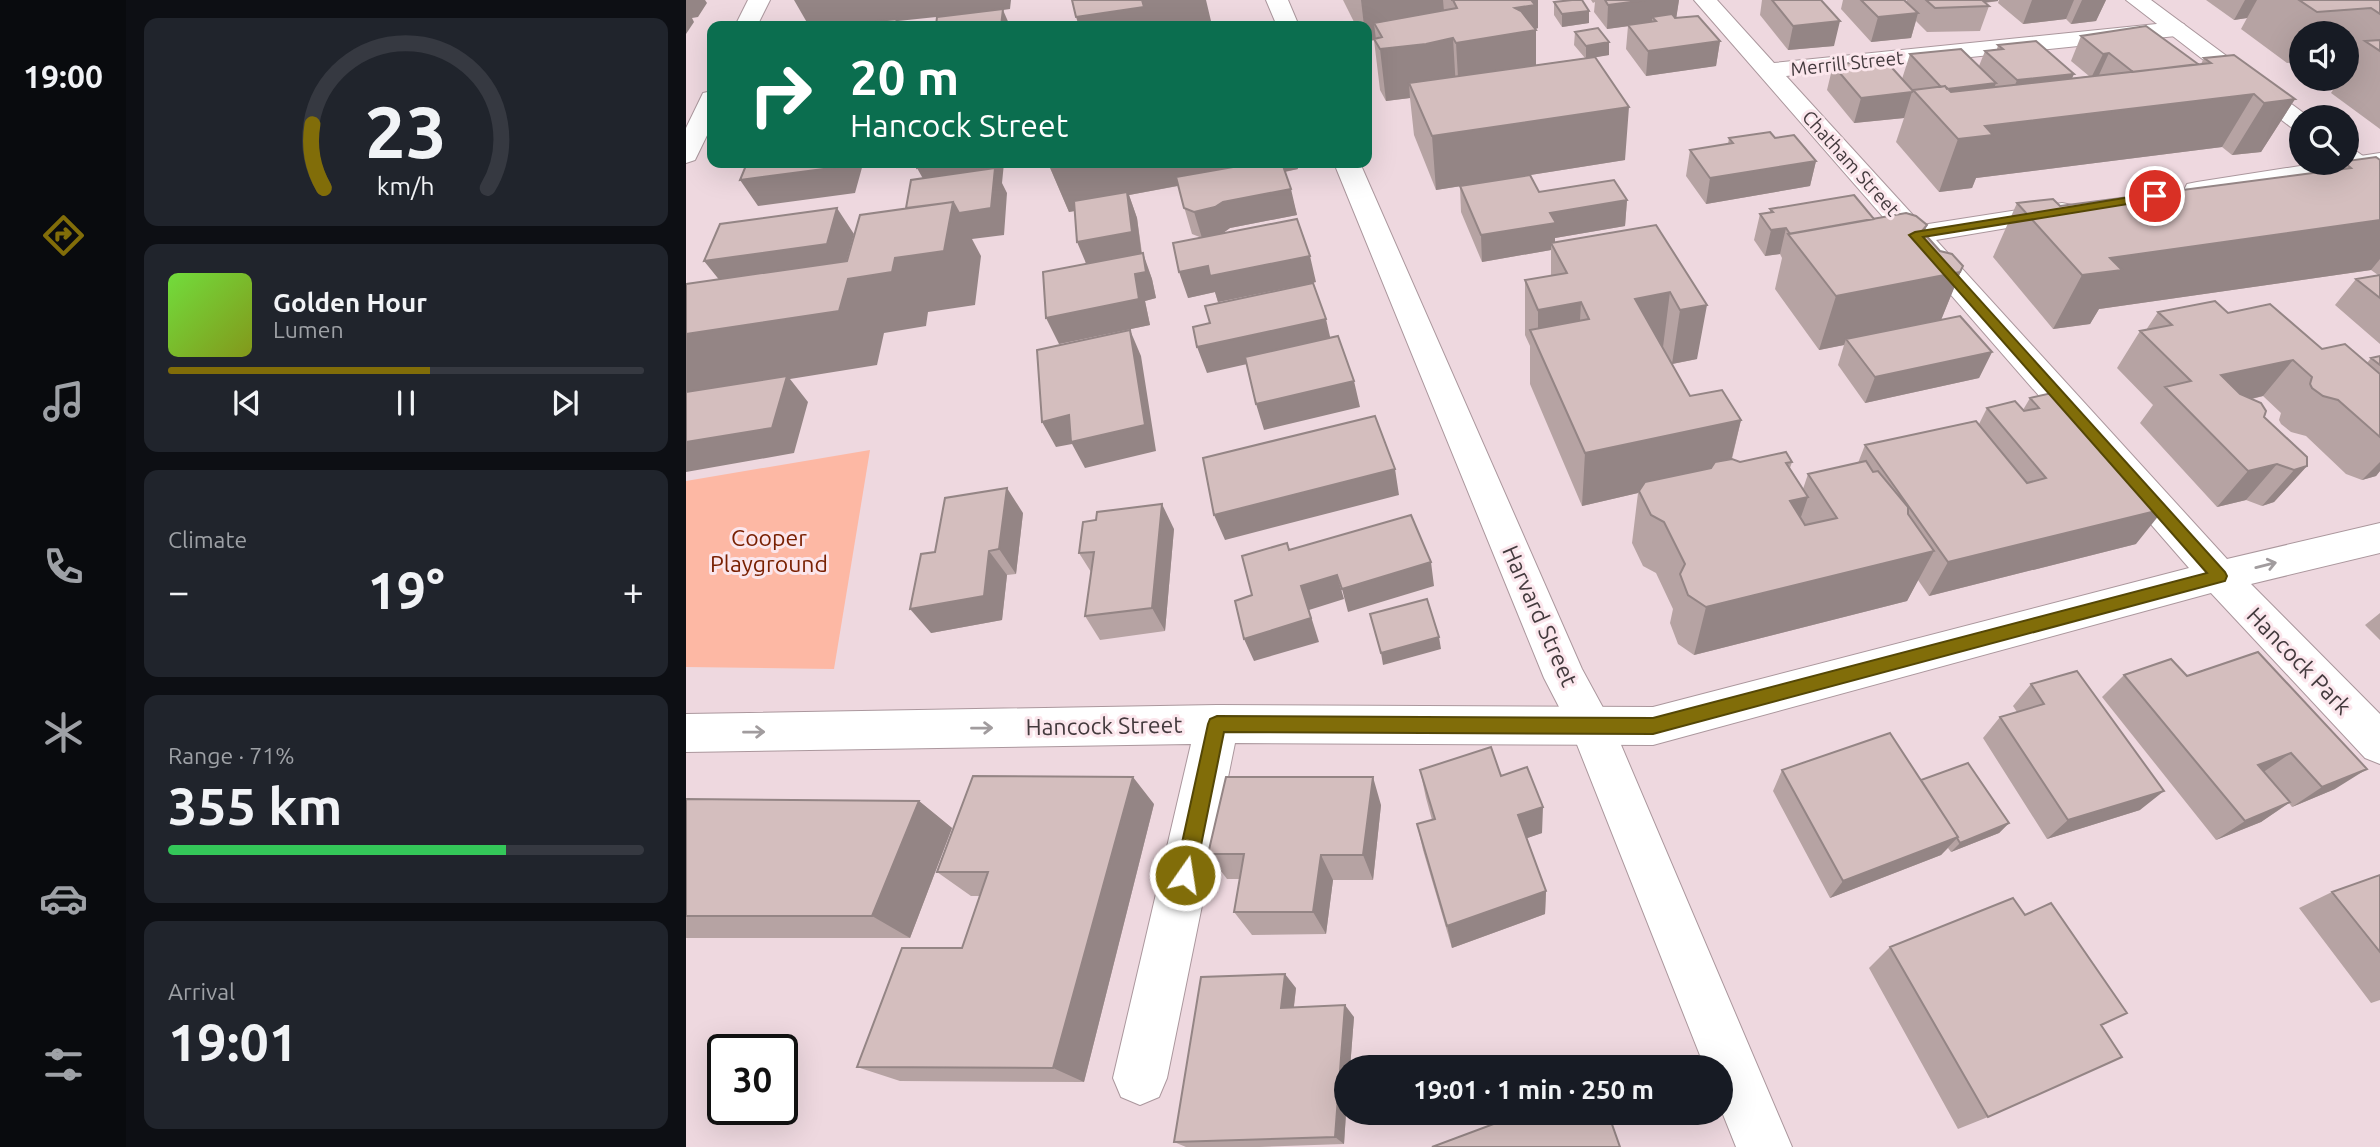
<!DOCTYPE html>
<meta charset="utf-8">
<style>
body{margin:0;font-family:Ubuntu,sans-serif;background:#20242c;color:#f1f3f6;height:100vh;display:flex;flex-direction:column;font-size:26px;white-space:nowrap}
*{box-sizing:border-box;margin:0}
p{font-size:23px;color:#9ea1a6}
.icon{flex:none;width:38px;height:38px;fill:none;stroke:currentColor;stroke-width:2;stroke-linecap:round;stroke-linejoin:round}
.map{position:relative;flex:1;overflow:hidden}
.sheet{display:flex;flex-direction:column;gap:18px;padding:18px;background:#0d0f14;width:560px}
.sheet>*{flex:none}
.hud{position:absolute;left:21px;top:21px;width:665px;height:147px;border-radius:14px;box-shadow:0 7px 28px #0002;background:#0b6e4f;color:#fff;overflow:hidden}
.tools{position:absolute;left:1603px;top:21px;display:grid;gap:14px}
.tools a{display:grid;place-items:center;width:70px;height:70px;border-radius:50%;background:#171b24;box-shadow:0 7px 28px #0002;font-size:35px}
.speed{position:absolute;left:21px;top:1034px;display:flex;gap:14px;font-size:35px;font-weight:700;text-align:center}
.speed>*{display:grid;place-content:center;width:91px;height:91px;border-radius:50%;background:#171b24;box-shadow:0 7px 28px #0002;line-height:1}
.speed .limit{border:4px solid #111;border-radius:10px;background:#fff;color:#111}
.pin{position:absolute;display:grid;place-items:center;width:60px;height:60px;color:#fff;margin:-30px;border:4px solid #fff;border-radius:50%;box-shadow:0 2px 7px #0007}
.me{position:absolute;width:77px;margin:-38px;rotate:13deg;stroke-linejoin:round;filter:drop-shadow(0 0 5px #0008)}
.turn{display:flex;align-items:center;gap:24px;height:147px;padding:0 28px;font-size:32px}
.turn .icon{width:91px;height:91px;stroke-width:2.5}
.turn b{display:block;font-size:49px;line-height:60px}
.big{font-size:52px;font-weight:600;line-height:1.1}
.sheet .card{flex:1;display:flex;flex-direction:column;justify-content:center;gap:10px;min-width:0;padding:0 24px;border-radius:14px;background:#20242c}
.sheet .dial{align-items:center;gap:0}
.dial svg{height:182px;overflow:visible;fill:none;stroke:#363941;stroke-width:7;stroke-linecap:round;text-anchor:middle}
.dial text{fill:#f1f3f6;stroke:none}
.song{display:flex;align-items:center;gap:21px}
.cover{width:84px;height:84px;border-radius:10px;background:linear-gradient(135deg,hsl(100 70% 55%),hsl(70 70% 35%))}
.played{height:7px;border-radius:4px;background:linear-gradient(90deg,#816d09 55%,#363941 55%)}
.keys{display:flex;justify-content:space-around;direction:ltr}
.heat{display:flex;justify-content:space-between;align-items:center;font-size:38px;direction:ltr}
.charge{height:10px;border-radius:5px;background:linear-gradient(90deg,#34c759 71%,#363941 0)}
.trip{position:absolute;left:648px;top:1055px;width:399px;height:70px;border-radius:35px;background:#171b24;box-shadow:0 7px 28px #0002;font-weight:600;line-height:70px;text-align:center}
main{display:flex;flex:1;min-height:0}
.menu{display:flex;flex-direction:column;width:126px;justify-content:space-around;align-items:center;background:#090b0e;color:#9ea1a6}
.menu .icon{width:49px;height:49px}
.menu .on{color:#816d09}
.menu b{font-size:32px;color:#f1f3f6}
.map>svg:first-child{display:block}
</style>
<main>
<nav class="menu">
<b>19:00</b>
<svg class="icon on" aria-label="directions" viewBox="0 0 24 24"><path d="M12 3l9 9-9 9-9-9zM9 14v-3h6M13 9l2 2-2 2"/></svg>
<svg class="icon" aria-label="music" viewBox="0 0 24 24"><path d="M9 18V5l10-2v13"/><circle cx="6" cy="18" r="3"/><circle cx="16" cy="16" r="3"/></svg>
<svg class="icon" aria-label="phone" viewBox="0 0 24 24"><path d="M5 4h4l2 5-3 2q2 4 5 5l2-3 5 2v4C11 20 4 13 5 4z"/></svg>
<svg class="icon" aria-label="climate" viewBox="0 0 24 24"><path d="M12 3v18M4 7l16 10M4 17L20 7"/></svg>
<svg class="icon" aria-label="car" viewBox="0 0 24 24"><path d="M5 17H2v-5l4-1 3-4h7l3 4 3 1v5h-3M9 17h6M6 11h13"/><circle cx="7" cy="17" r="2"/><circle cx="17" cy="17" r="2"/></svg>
<svg class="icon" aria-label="filters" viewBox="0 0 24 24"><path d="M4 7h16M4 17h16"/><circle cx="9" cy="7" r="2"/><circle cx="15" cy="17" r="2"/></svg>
</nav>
<section class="sheet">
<div class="card dial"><svg viewBox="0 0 100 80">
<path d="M14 69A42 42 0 1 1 86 69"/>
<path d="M14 69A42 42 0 0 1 9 41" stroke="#816d09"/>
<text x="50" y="56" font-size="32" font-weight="700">23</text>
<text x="50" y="72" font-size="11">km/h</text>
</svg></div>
<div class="card">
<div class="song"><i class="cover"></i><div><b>Golden Hour</b><p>Lumen</p></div></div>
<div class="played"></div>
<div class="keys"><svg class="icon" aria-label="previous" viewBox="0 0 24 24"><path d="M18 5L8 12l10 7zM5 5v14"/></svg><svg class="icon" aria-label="pause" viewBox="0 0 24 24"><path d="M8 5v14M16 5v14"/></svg><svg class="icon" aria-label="next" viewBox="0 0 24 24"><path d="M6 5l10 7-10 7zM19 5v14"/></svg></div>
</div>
<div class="card"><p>Climate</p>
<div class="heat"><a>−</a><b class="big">19°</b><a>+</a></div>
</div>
<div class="card"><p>Range · 71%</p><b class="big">355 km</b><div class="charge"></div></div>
<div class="card"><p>Arrival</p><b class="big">19:01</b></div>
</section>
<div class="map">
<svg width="1694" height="1147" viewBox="0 0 1694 1147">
<rect width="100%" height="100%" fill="#eed8df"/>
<!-- green -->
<path fill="#fdb8a4" d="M184,450L148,669L0,667V481Z"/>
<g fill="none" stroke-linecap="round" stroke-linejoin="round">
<!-- minor casing -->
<g stroke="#ab979d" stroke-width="2">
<path id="minor" d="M62,0H84L71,26H49Z
M1008,0H1031L1088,63L1490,22L1498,24L1501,29L1498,34L1490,36L1100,76L1236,225L1376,203L1386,205L1390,211L1386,217L1250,240L1541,559L1694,523V553L1565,584L1694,714V764L1679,758L1525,593L967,745L549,743L481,1078L473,1097L454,1105L435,1097L427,1078L505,744L0,752V714L531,705L967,707L1503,568Z
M26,91V125L9,160L0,163V128L17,93Z
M1694,153V169L1511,198L1501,196L1498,190L1501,184L1511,182L1633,163H1661V158Z"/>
</g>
<!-- tertiary casing -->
<g stroke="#ab979d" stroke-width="2">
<path id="tertiary" d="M580,0H602L613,26H591Z
M648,163H674L896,669L927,726L1106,1147H1050L1034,1107V1068H1019L886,732L858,678Z"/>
</g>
<!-- secondary casing -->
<g stroke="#ab979d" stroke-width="2">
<path id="secondary" d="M1440,0H1465L1623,117H1615V130L1606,128Z
M1661,148L1670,151L1694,168V188L1685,186L1654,163H1661Z"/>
</g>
<!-- minor -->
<use href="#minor" fill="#fff" fill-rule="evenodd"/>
<!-- tertiary -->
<use href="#tertiary" fill="#fff" fill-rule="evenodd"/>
<!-- secondary -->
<use href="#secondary" fill="#fff" fill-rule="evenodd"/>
</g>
<!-- wall -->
<path fill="#b6a3a3" d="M657,0H852V28L850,29V65L899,58L888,45L889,32L923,55L909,57L939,160L750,190L728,135L724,98L700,101L694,90L688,40L681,41V26H670Z
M905,0H993L990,18L1034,41L1030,66L960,76L940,49L942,26L921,29L908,12L909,2L907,3Z
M1076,0H1135L1148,46L1102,50L1074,15Z
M1157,0H1218L1220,2L1221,0H1312V1L1299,3L1303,6L1294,31L1241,32L1230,21L1225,38L1185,42L1155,9Z
M1313,0H1420L1410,21L1385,24L1380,19L1337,24L1312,3Z
M1520,0H1694V129L1645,93L1654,79H1661V69L1663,66L1661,65V33H1615V62L1601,63L1555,29L1561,18L1548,20Z
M868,2L903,11V23L876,27L868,15Z
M1395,36L1512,64H1515L1518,58L1609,99L1575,152L1546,155L1536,147L1290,178L1286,188L1253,192L1210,142L1218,118L1168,123L1141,90L1147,65L1216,79L1224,54L1293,66L1299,51L1311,49L1312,45L1386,78L1403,76L1385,61Z
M1043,138H1089L1130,161L1124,186L1020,204L1000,176L1004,150L1042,144Z
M1694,160V344L1649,305L1670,279L1692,275L1685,270L1413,309L1404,324L1367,329L1307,257L1331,203L1374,206L1652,170L1656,163Z
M362,163L612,169L599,172L611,215L544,228L537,233L630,282L532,302L529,292L502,298L516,238L506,234L492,186L443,195L451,218L456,253L466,279L470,298L459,301L464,325L373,344L400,264L389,211L383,212Z
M774,186L853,192L941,200L939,226L869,238V242L970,225L1011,359L986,364L1004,396L1055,420L1046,459L1054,462H1106L1104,468L1117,489L1122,474L1172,463L1179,445L1293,424L1301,408L1337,410L1344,398L1450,544L1243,596L1232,580L1221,601L1008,655L992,644L984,623L987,609L970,573L957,566L946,543L952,493L896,506L844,384V346L839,335V280L865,276V250L796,262L775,212Z
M1084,209L1188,219L1241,225L1238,232L1254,251L1277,266L1255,320L1306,352L1293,378L1179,403L1152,365L1158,345L1133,350L1089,289L1096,258L1094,254L1079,256L1068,240L1074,214L1084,212Z
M1472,312L1542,313L1636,349L1681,363L1685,358L1694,356V471L1690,476L1676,480L1660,474L1620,436L1605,432L1595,424L1593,420L1595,413L1577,396L1566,399L1578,417L1621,466L1588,502L1576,506L1560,500L1531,507L1454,423L1467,405L1431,368L1454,331L1460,330Z
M337,513L330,574L321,575L316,620L245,633L249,552Z
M488,529L479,631L414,640L399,616L405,572L393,553Z
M1694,613V640L1679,625Z
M1572,652L1649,789L1606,807L1603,803L1575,822L1530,840L1416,697L1438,675L1501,676Z
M1345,684L1454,810L1361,839L1297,738L1314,717L1331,712L1327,706Z
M734,770L815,776L856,833L841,838L860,891L859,914L766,948L737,850L731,824L746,820L740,798Z
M1096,770L1235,780L1323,823L1313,833L1265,852L1262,848L1255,855L1144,898L1087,791Z
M0,799L233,801L266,828L224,938H0Z
M468,804L398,1082L214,1081L171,1067L276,948L294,896H285L251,872Z
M695,805L687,880H647L640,934L566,935L548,912L554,879H541L522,854Z
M1694,875V1000L1685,1003L1613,908L1646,892Z
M1339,915L1441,1013L1415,1026L1302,1117L1272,1129L1183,968L1204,947Z
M610,988L608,1007L668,1017L664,1068H660V1113L658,1144L573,1147H500L488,1142Z"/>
<!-- shaded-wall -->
<path fill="#948585" d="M0,0H19L21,3L12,17L6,18L8,22L0,34Z
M108,0H325L324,9L317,10L324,26H315L317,10L212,21L215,26H123Z
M427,0H520L525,21H523L524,26H393L390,17Z
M675,0H757L759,23L696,37L688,23L690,40L681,41V26H678Z
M830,0H852V28L849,29L850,30V81L773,94L770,43Z
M960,0H993L990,20L970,21L966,17V23L921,29L922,5Z
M1284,0H1312V1L1283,4Z
M1346,0H1388L1380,19L1337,24Z
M1396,0H1420L1410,21L1385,24Z
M1559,0H1571L1561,18L1548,20Z
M903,11V23L876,27V14Z
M1232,13L1225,38L1185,42L1192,17Z
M1154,21L1148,46L1102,50L1107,26Z
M767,38L770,89L723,83L724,98L700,101L694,49Z
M1034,41L1030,66L960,76L962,51Z
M923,42V55L900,59V46Z
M1423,53L1412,77L1405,78L1417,54Z
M1388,74L1377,99L1321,105L1331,80Z
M1310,83L1301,108L1248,114L1257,89Z
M1226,92L1218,118L1168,123L1175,98Z
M1568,94L1536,147L1290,178L1286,188L1253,192L1272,139L1299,126Z
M1609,99L1575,152L1546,155L1578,103Z
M943,107L939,160L750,190L746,136Z
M1130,161L1124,186L1020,204L1024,178Z
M155,163L177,164L169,193L72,206L54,180Z
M265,163H318L316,183L321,193L318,235L286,239L295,256L289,305L242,312L240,326L198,333L191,365L104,379L122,402L108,453L0,472V334L162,279L209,258L267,202L305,208L245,193L231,168Z
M362,163H611L612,169L529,185L528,179L443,195L451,218L456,258L402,268L391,242L439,201L383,212Z
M605,189L611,215L544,228L537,233L516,238L508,212L537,202Z
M941,200L939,226L869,238V249L865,243V250L796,262L795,235L864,213Z
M151,208L168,234L158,270L39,287L18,261Z
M1694,220V259L1685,270L1413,309L1404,324L1367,329L1396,275L1424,258Z
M1241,225L1221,279L1277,266L1255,320L1160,339L1158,345L1133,350L1150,296L1236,231Z
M1100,228L1094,254L1079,256L1085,230Z
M457,253L466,279L470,298L459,301L464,325L373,344L360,318L449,274Z
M624,256L630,282L532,302L529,292L502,298L493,272L522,266Z
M984,292L977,347L949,299Z
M895,302L892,356L852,347V310Z
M1021,305L1011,359L986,364L994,310Z
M640,319L646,345L521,373L511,347Z
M444,330L455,356L470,451L399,468L386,444L370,447L356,422Z
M1306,352L1293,378L1179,403L1189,377Z
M1607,360L1577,396L1508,412L1535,375Z
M668,381L674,407L578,430L570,404Z
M1055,420L1042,473L953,491L952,493L896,506L899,453Z
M1694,462V471L1690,476L1676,480Z
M1591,464L1560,500L1531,507L1562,471Z
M1621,466L1588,502L1576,506L1608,470Z
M709,469L713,495L539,540L528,515Z
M321,488L337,513L330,574L313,549Z
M1122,497L1104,548V501Z
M476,504L488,529L479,631L466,608Z
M1478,509L1450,544L1243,596L1262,562Z
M303,551L321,575L316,620L245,633L224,609Z
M1248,551L1221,601L1008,655L1020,607Z
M745,562L748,586L662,612L656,589Z
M651,575L658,599L623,610L633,642L568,661L558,639L615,586Z
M753,637L755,649L697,665L695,653Z
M1605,753L1576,773L1572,765Z
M1681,769L1649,789L1606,807L1636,787Z
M447,777L468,804L398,1082L367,1068Z
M687,777L695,805L687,880L677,855Z
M1478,791L1454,810L1361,839L1382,820Z
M233,801L266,828L224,938L186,916Z
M1604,802L1575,822L1530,840L1559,821Z
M857,807L856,833L833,841L832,815Z
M1323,823L1313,833L1265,852L1274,843Z
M1272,837L1255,855L1144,898L1157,881Z
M635,855L647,880L640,934L627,912Z
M860,891L859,914L766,948L761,926Z
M599,974L610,988L606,1021L595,1008Z
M659,1005L668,1017L664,1068H660V1113L658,1144L649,1137Z"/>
<!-- building -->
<path fill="#d4bebe" stroke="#948585" stroke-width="2" d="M386,0H456L458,7L390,17Z
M765,0H845L849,5L829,8L835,11L850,30L770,43L767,38L740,44L694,49L688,39L696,37L688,23L771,8L767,0Z
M886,0H896L903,11L876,14L868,2Z
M919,0H960L922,5Z
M1086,0H1135L1154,21L1107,26Z
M1175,0H1218L1232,13L1192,17Z
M1240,0H1296L1303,6L1249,8Z
M1613,0H1694V14L1685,8L1631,12Z
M317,9L315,26H250L251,17Z
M986,14L989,18L1012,16L1034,41L962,51L942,25L970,21L966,17Z
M211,19L209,26H141Z
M1460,26L1512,64L1447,72L1423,53L1417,54L1395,36Z
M912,28L923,42L900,46L889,32Z
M1694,40V51L1679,41Z
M1350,41L1388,74L1331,80L1299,51L1317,49L1312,45Z
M1275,49L1310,83L1261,89L1259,86L1255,87L1224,54Z
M1548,55L1609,99L1578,103L1568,94L1299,126L1307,135L1272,139L1227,90L1259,86L1265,92L1525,63L1518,58Z
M909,57L943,107L746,136L723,83Z
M1198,59L1227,91L1226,92L1175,98L1147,65Z
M1084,132L1089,138L1108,135L1130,161L1024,178L1004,150L1047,143L1043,138Z
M1690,157L1694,160V220L1424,258L1436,270L1396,275L1331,203L1367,199L1374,206L1665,168L1659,163H1661V161Z
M61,163H155L153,167L54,180Z
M231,163H265L231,168Z
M570,163H596L605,189L537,202L529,207L508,212L498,208L490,177Z
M309,168L305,208L273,213L267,202L220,208L225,180Z
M844,175L853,192L928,180L941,200L864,213L870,223L795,235L774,186Z
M441,192L446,232L391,242L388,201Z
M1168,195L1188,219L1104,234L1100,228L1085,230L1074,214L1087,212L1084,209Z
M267,202L258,251L209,258L206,272L162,279L153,311L0,334V284L161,261L174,215Z
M151,208L141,244L18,261L34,224Z
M1220,213L1230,216L1241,225L1236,231L1254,251L1266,254L1277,266L1274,272L1150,296L1102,234Z
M611,219L624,256L524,276L522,266L493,272L487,243Z
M970,225L1021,305L994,310L984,292L949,299L1004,396L1036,390L1055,420L899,453L844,330L903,319L895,302L852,310L839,280L881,273L865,243Z
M457,253L460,272L449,274L453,299L360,318L357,272Z
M1694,275V298L1670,279Z
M627,283L640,319L511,347L507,327L524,323L519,306Z
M1529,301L1542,313L1584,304L1636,349L1659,344L1694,374V437L1652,400L1637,396L1626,388L1624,384L1626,377L1607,360L1535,375L1554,394L1575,403L1580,411L1578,417L1621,457V466L1608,470L1591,464L1562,471L1479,387L1505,381L1454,331L1486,325L1472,312Z
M1274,316L1306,352L1189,377L1160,339Z
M444,330L459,425L385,442L383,415L356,422L351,350Z
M652,336L668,381L570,404L559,357Z
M1694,356V365L1685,358Z
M101,376L86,428L0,442V392Z
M1370,392L1378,401L1382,400L1478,509L1262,562L1179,445L1290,421L1341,483L1360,478L1301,408L1329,401L1338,411L1353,408L1344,398Z
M689,416L709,469L528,515L517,458Z
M1100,452L1106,462L1100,463L1122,497L1104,501L1119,525L1151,518L1122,474L1180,461L1187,472L1192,471L1222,507V514L1248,551L1020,607L1002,595L994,574L999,564L978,522L965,515L953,491L959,482L1025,468L1029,462L1046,459L1054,462Z
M321,488L313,549L303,551L298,596L224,609L235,554L249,552L259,498Z
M476,504L466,608L399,616L408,552L393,553L397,522L410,520L411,512Z
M725,515L745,562L656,589L651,575L615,586L625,618L558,639L549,601L566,595L556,556L601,543L603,550Z
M741,599L753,637L695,653L684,614Z
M1572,652L1681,769L1636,787L1605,753L1572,765L1604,802L1559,821L1438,675L1485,659L1501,676Z
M1391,671L1478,791L1382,820L1314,717L1358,704L1345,684Z
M1204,733L1272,837L1157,881L1096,770Z
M805,747L815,776L841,767L857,807L832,815L860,891L761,926L731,824L749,819L734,770Z
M1282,763L1323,823L1274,843L1271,838L1272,837L1235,780Z
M287,776L447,777L367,1068L171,1067L216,948H276L302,872H251Z
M540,777H687L677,855H635L627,912H548L558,854H522Z
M0,799L233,801L186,916H0Z
M1694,875V952L1646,892Z
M1327,898L1339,915L1365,903L1441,1013L1415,1025L1436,1057L1302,1117L1204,947Z
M599,974L595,1008L659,1005L649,1137L488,1142L515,977Z
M837,1113H922L934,1147H746Z"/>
<!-- one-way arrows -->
<defs><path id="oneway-shaft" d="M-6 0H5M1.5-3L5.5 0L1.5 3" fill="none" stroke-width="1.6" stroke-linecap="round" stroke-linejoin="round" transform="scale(1.75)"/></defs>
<g stroke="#a19c9e">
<use href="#oneway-shaft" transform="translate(1580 565) rotate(-14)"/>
<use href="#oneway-shaft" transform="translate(296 728) rotate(-1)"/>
<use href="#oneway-shaft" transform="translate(68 732) rotate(-1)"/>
</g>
<!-- route -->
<path fill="#816d09" stroke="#544706" stroke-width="2" d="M1469,193L1473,194V199L1237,237L1539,572L1541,576L1539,581L967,734L538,732L509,875L506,882L499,884L492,882L489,875L522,724L524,719L531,716L967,718L1521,573L1223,235L1229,232Z"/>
<g text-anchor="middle" stroke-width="6" stroke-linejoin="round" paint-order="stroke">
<!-- far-street labels -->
<g font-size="19" fill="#433a3d" stroke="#fbe6ec">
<text transform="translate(1161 63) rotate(-6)" y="7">Merrill Street</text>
<text transform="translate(1165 163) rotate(48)" y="7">Chatham Street</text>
</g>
<!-- park labels -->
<g font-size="23" fill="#792002" stroke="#fbe6ec">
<text x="83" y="546">Cooper<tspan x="83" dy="26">Playground</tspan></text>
</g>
<!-- street labels -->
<g font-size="23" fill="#433a3d" stroke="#fbe6ec">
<text transform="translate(854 616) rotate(66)" y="8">Harvard Street</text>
<text transform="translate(1613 661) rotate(46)" y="8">Hancock Park</text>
<text transform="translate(418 726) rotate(-1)" y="8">Hancock Street</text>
</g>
</g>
</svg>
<div class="tools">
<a><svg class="icon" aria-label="sound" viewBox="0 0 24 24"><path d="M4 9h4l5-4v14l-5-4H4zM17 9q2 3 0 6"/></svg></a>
<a><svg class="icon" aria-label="search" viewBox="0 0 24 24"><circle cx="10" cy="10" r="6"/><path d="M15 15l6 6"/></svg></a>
</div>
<div class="speed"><div class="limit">30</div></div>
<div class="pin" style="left:1469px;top:196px;background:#d93025"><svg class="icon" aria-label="arrive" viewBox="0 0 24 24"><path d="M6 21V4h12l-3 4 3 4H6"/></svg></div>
<svg class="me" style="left:499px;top:875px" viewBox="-20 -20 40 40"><circle r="17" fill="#816d09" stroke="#fff" stroke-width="3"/><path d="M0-11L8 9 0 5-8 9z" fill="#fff"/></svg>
<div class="trip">19:01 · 1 min · 250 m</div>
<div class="hud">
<div class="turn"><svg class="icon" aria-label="right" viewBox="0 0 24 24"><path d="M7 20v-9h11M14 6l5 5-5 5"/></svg><div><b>20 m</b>Hancock Street</div></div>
</div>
</div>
</main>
